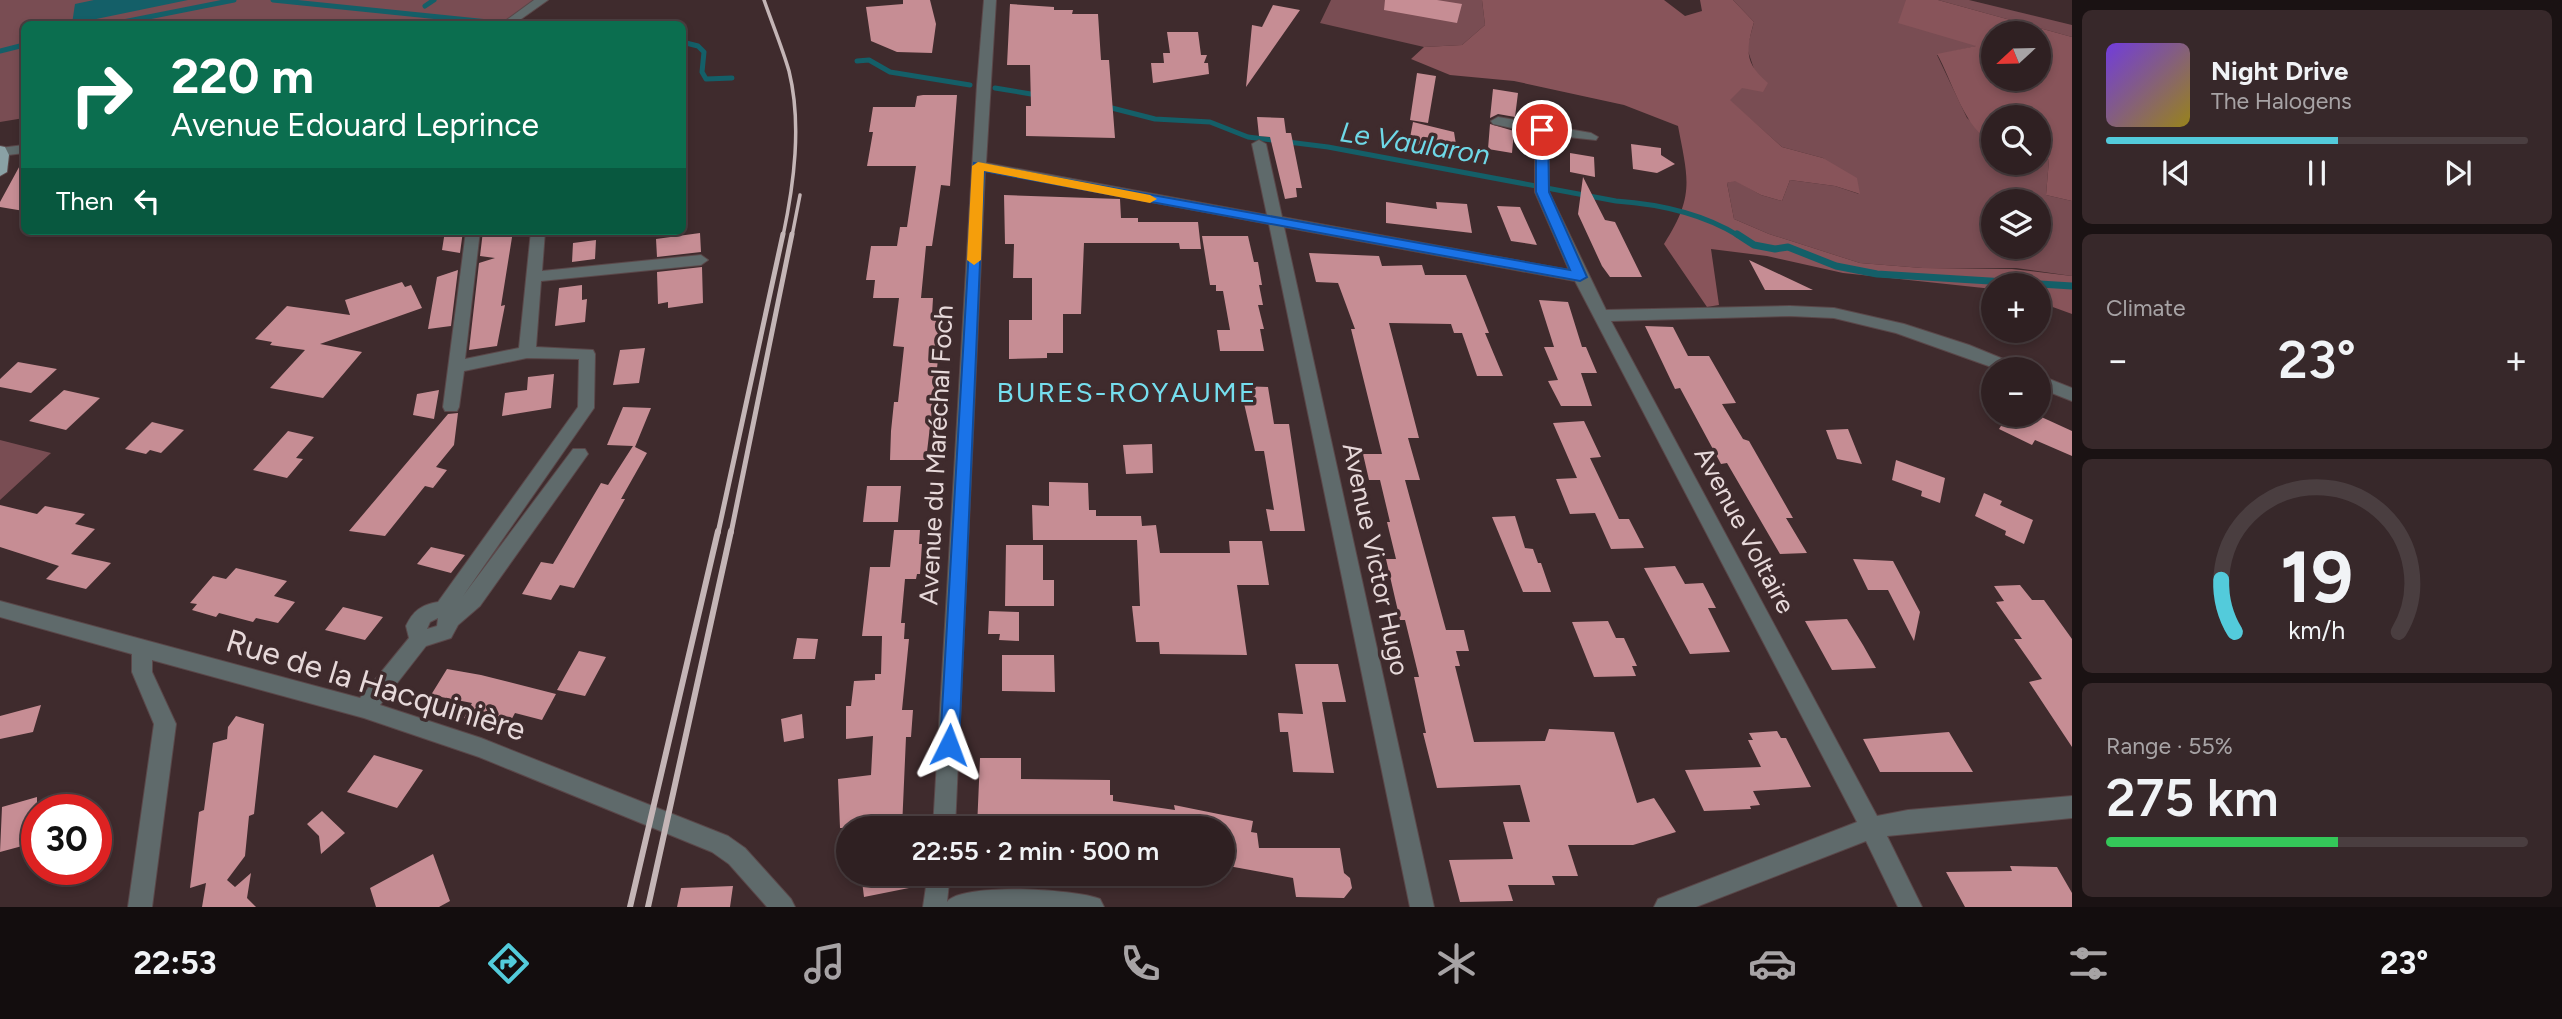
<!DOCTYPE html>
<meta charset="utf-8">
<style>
body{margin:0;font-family:Figtree,sans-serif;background:#37282a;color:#f1f3f6;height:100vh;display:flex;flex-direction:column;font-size:26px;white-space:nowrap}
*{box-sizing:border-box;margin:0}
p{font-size:23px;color:#a7a3a5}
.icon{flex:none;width:38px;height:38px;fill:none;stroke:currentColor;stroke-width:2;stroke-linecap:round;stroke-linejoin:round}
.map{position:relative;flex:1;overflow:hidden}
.details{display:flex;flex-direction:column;gap:10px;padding:10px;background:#1a1213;width:490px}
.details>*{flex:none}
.banner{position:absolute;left:21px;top:21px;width:665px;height:214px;border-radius:10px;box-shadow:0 4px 10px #0003,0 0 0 2px #4a3e40;background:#0b6e4f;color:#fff;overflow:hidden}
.needle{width:46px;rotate:248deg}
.buttons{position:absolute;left:1981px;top:21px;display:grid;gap:14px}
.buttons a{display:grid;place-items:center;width:70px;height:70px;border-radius:50%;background:#2f2022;box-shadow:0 4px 10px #0003,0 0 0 2px #4a3e40;font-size:35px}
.speed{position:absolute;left:21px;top:794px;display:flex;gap:14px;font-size:35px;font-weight:700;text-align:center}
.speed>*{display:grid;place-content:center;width:91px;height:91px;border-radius:50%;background:#2f2022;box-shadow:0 4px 10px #0003,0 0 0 2px #4a3e40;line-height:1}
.speed .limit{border:10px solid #d22;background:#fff;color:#111}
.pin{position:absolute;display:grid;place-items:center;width:60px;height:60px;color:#fff;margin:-30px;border:4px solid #fff;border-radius:50%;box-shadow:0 2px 7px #0007}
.me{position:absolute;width:77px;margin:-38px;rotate:3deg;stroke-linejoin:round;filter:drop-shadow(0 0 5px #0008)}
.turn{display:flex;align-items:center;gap:24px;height:147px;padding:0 35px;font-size:32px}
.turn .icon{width:91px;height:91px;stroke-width:2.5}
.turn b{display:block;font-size:49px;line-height:60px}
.then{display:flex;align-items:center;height:66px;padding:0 35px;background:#0003;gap:14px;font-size:26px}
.big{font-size:52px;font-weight:600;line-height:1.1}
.details .widget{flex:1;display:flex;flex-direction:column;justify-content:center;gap:10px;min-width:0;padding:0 24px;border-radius:10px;background:#37282a}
.details .dial{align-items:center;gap:0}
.dial svg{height:182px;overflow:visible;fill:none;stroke:#4a3e40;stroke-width:7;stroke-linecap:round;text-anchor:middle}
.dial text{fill:#f1f3f6;stroke:none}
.song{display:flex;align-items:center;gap:21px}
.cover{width:84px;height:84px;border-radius:10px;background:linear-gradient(135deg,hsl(260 70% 55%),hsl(50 70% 35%))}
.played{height:7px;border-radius:4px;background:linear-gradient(90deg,#53cbdb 55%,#4a3e40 55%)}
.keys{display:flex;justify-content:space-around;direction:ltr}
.heat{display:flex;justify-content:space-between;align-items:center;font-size:38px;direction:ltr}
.charge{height:10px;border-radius:5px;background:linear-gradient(90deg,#34c759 55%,#4a3e40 0)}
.trip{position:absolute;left:836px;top:816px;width:399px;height:70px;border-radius:35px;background:#2f2022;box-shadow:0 4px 10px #0003,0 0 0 2px #4a3e40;font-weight:600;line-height:70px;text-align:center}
.menu{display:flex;height:112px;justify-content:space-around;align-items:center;background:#130d0e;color:#a7a3a5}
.menu .icon{width:49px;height:49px}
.menu .current{color:#53cbdb}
.menu b{font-size:32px;color:#f1f3f6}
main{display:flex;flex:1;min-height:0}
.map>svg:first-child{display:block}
</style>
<main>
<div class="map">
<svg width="2072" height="907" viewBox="0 0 2072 907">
<rect width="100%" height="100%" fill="#3f2b2d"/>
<!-- green -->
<path fill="#794d53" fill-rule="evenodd" d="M0,0H536L503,24H24V118L0,122Z
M1331,0H1482L1485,25L1462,45L1424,47L1320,23Z
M1733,0H1907L1977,46L1937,55L1967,118L1993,140V163H2039V156L2049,160L2046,195L2072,201V276L2016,268H1922L1860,263L1769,234L1734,219L1727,183L1735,180L1761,195L1782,201L1790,180L1835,186L1859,194L1823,158L1782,147L1729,100L1755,72L1747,48L1754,22ZM1993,201H2039V247H1993Z
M1938,0H1969L2072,25V37Z
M0,440L51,453L0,500Z"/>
<!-- forest -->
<path fill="#88545a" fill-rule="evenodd" d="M1482,0H1664L1685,16L1702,11L1700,0H1733L1754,22C1746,50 1744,63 1768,83L1763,92L1742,88L1730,100L1782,147L1823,158L1857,178L1860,194L1835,186L1790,180L1782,201L1761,195L1735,181L1727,183L1734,219L1769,234L1860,263L1922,268L2012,269L2072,276V314L2039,302V285H1993V289L1843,273L1767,256L1711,249L1719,305L1707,307L1664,244C1695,196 1688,179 1678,126L1624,105L1514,81L1450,75L1411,59L1424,47L1462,45L1485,25Z
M1906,0H1938L2072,37V201L2046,195L2049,160L2039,156V117H1993V142C1966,133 1951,78 1937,54L1976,46L1898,23ZM1993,33H2039V79H1993Z"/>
<!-- water -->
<path fill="#145f68" d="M94,0H188L72,24L75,4Z"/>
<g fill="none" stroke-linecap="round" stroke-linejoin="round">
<!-- stream-far1 -->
<path stroke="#145f68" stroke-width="5" d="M273,0L498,23
M425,6L434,0
M518,23L544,24
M113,24L234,0
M682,42L698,46L704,52L702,72L706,79L732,78
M0,51L24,45
M857,61L869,60L890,72L970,85
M995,88L1037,95
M1104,106L1155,119L1210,122L1248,137L1328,147L1616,201C1659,204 1702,213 1739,236"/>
<!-- stream -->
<path stroke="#145f68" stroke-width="7" d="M1737,234L1754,245L1775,249L1788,247L1836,266L1877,274L2072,286"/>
</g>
<!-- building -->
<path fill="#c68d94" d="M903,0H930L936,24L932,53L897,52L871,41L866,7L903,4Z
M1385,0H1437L1462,4L1457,23L1384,10Z
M1010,4L1054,7V10H1073L1072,14H1098L1101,60H1109L1115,138L1026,136V106H1031L1030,65H1007Z
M1273,5L1300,10L1246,87L1252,25L1262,27Z
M1167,32H1198L1201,55H1207L1204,63H1208L1209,74L1153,83L1151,63H1164L1163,53H1170Z
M1417,73L1436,76L1428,123L1410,120Z
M1493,89L1518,93L1515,117L1498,114L1490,118Z
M923,95H957L950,186L941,185L932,246H926L921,298H933L932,315H942L940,343L926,460H890L891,431L894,402H898L904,347L893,346L899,298H873L875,280H866L871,246H897L900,227H907L916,166H867L873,132H869L873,107H915L917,96Z
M1257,117L1284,118L1286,133H1291L1302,188H1296L1297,197L1285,199L1270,137L1259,136Z
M1413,122L1454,132L1457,151L1409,143Z
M1490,124L1514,131L1512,153L1488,149Z
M1631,144L1661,148V155L1675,164L1657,173L1633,169Z
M1570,153L1594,157L1595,177L1570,172Z
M24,158V211L0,207V202Z
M1583,177L1605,220L1615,222L1642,277H1610L1602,266L1578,214Z
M1004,195L1120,199L1121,218H1138V222H1198L1201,249H1180L1179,243H1084L1081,314H1063V353H1047V358L1009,359V320H1032V278H1013L1014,244H1005Z
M1386,202L1437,209L1436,202L1467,204L1472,233L1386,223Z
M1497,206L1520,207L1537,245L1511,241Z
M445,231H463L460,253L442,250Z
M483,231H513L501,306L505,305L497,346L469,350L479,263L495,258L480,256Z
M700,233L701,252L657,257L656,239Z
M1202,236H1248L1254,262H1258L1262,285H1259L1263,305H1258L1264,329H1260L1264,351H1220L1217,330H1230L1223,291H1216V285H1210Z
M596,240L595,259L572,262L573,243Z
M1309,253L1379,256L1382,266L1422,265L1425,275H1466L1489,333H1485L1503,376H1477L1462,333H1454L1451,324L1389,323L1419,438H1408L1420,480H1405L1446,630H1464L1469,651H1456L1460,666H1455L1474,742L1545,741L1549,729L1614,732L1637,803L1654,798L1676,832L1633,845H1568L1578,876H1552L1555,885H1508L1513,901L1460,902L1449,860L1513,859L1503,822H1530L1520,785L1437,788L1423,733H1426L1414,677H1419L1405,620H1400L1386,559H1396L1387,522H1390L1380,480H1369L1363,454H1382L1351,329H1355L1338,283L1316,282Z
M1749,260L1813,290H1765Z
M702,267L703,303L668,308V302L658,304L657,272Z
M458,270L451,326L428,329L437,277Z
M402,282L405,287L411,285L422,308L320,344L362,352L323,398L270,388L305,350L270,345L272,342L255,339L287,306L350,315L345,300Z
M582,285V300L587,299L585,322L555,326L559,288Z
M1539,300L1568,302L1582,347H1586L1597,373H1581L1592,406H1561L1548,381L1558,380L1544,347H1554Z
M1645,326L1673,327L1688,356H1709L1736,403L1722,404L1743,439L1749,441L1793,518H1786L1807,553L1780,554L1727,463L1721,464L1680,388L1675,389Z
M645,348L639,383L613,385L620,350Z
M18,362L57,369L31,393L0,387V379Z
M554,374L551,408L502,416L505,393L527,390L528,377Z
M1240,386L1268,387L1274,424H1289L1305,531H1270L1266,509L1274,510L1264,451H1255Z
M64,390L100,398L66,430L29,421Z
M439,390L434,419L413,415L417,394Z
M623,407L651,408L635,447L647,453L621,499H625L574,588L560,585L551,600L522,594L541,562L553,564L601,483L608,485L633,446L607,445Z
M458,413L454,445L436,467L447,470L433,488L425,486L385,536L349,531L448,414Z
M2008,415H2037L2072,431V456L2035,440L2032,445L1999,429Z
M1584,421L1601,457L1590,458L1619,519H1629L1644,548L1611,549L1595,513L1570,514L1556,479L1577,478L1553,423Z
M152,422L184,430L161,453L150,450L146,454L125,449Z
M1848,429L1862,464L1837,459L1826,430Z
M288,431L314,437L296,458L303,459L287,478L253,470Z
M1152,444L1153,473L1126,474L1123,445Z
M1896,460L1945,478L1940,503L1921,496L1922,491L1892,480Z
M1049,482L1088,483L1089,510H1096V516H1141L1142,526L1156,525L1160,553H1230L1229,541H1262L1269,585H1237L1247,655L1160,654L1159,642H1136L1132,606H1140L1137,540H1033L1032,505L1049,506Z
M867,486H901L898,522H863Z
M1984,493L2002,501L2000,505L2033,520L2024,544L2005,535L2006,531L1975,516Z
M0,505L37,514L45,506L85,514L75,524L95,529L71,554L111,563L86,589L46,579L69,556L59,566L0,547Z
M1515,516L1525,548L1533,549L1538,563H1541L1551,592H1523L1492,517Z
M894,530H920L919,544H922L920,574H917L916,579H905L901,623H905L904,639H909L902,710H913L911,737H906L902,828H840L838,779L871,775L873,736L846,739V706H851L854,681L875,680V674H881L882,636H862L870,567H890Z
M1006,545H1043V580H1054V606H1005Z
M431,547L465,555L451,573L417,564Z
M1853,559L1893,561L1920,612L1914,641L1888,590H1868Z
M1675,566L1685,584L1703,583L1716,608H1708L1730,652L1690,654L1644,568Z
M236,568L287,581L274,596L295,602L278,623L256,618L253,622L219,613L216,617L192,610L197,604L190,603L213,576L226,579Z
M2020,585L2032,600H2044L2072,639V747L2029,682L2042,679L2014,639H2022L1996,602L2004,601L1994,586Z
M343,607L383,617L365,640L325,630Z
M989,611L1019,612V641L999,640L1000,634H988Z
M1847,619L1863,645L1876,668L1832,670L1805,621Z
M1608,621L1616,638H1624L1637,666H1632L1636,676L1594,677L1572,622Z
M797,638L818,639L815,659H793Z
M579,651L606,657L585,696L557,690Z
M1002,655H1054L1055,692L1002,691Z
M1295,664H1338L1346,702H1322L1334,773L1293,772L1288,732H1280L1278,713L1303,714Z
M447,669L481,675L556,694L542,720L515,713L509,724L496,725L464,718L472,703L431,695Z
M41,705L33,732L0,739V716Z
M802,714L804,738L784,742L781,719Z
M236,716L264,724L254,814L249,816L245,856L227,880L235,887L251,873L247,898L256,907H202L206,883L190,888L199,812L204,810L213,743L227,739L228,727Z
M1777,731L1781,738H1786L1811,787L1753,791L1760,805L1750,806L1751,809L1704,811L1685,770L1761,767L1748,740H1753L1749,733Z
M1949,732L1973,772H1880L1863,739Z
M374,755L423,770L397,808L347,792Z
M980,758H1021V779L1110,780V795H1113V801L1175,810L1174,805L1253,821L1251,832L1257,833L1259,848H1340L1344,873L1350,878L1352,888L1344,898L1296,897L1293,878L1223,865V828H1119V820H1099L1098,815H1050V819H1021V828H977Z
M37,797V842L0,852L2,807Z
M322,811L345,833L321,854L319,836L307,824Z
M433,854L450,901L439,907H376L370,888Z
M2010,866L2057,867L2072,893V907H1965L1946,872L2012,871Z
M861,873H925L924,885L864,897Z
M733,886L730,907H677L681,888Z"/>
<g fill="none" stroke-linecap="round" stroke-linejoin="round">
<!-- minor casing -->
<g stroke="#5a4749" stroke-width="2">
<path id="minor" d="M534,0H548L514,24H501Z
M984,0H996L986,163L1267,215L1252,144L1259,140L1266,144L1282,217L1569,270L1535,192V133L1493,124L1491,121L1498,117L1591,133L1598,137L1596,140L1549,135V192L1606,310L1790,306L1834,308L1904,324L1969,345L2018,365L2020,369H1997L1896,333L1834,318L1790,316L1611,321L1877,816L1908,810L2072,796V818L1887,836L1922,907H1898L1866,841L1696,907H1654L1658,899L1857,822L1575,281L1284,227L1434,907H1410L1269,224L985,171L955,828H933L977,85Z
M24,145V153L0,156V148Z
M466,231H480L465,359L519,348L531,231H545L542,271L701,255L708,260L701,265L541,281L536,347L593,350L595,354L594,408L463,596L573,449H585L588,454L480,606L458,625L451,638L426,646L380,705L481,738L728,836L745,848L791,899L795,907H767L729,864L712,852L479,757L364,718L152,660V672L176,724L152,907H128L154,724L132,672V654L0,617V601L360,698L409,638L406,626C413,611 421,605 438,602L578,407L579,359L527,358L464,371L459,407L457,411H445L443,407ZM438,618L437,626L427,629L430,622Z
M2039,375L2072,388V401L2039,388Z
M928,873H950L947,902C961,882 1077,889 1100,899L1104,907H923Z"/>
</g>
<!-- major casing -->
<g stroke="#5a4749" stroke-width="2">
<path id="major" d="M0,146L5,147L9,155L7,172L0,176Z"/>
</g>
<!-- minor -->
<use href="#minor" fill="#5f6a6b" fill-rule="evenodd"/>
<!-- major -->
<use href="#major" fill="#8aa1a5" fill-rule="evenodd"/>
<!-- rail-far2 -->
<path stroke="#c4b5b6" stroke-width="3.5" d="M764,0C772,23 782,47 789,71C802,124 794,184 783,236
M792,236L800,195"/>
<!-- rail-far1 -->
<path stroke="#c4b5b6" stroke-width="5" d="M718,533L783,234
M731,533L792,234"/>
<!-- rail -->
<path stroke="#c4b5b6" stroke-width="6" d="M630,907L718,531
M648,907L731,531"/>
</g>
<!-- route -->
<path fill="#1a73e8" stroke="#114b97" stroke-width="2" d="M1542,126L1548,130L1549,192L1587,277L1580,281L984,171L959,745L956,752L949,754L942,752L940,745L974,163L1570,270L1536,192V130Z"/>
<!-- slow -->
<path fill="#f59e0b" d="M978,162L1150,195L1157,199L1150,203L984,171L981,260L974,265L967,260L972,166Z"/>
<g text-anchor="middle" stroke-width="7" stroke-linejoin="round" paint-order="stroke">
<!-- street labels -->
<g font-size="26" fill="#e7d9da" stroke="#3f2b2d">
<text transform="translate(936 455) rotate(-87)" y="9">Avenue du Maréchal Foch</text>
<text transform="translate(1745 530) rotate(62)" y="9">Avenue Voltaire</text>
<text transform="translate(1376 559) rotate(78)" y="9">Avenue Victor Hugo</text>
</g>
<!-- water labels -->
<g font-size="28" font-style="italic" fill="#6ed8e7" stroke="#3f2b2d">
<text transform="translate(1415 143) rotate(9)" y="10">Le Vaularon</text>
</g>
<!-- neighbourhood labels -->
<g font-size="28" letter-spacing="2" fill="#75deee" stroke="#3f2b2d">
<text x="1127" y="402">BURES-ROYAUME</text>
</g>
<!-- near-street labels -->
<g font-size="32" fill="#e7d9da" stroke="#3f2b2d">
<text transform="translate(376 685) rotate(17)" y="11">Rue de la Hacquinière</text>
</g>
</g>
</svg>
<div class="buttons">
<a><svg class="needle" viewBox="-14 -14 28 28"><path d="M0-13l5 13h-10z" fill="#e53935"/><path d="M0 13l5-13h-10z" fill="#a7a3a5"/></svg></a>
<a><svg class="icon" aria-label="search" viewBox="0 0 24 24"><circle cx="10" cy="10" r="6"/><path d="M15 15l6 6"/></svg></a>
<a><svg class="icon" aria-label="layers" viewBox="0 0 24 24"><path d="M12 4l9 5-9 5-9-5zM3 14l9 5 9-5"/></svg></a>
<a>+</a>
<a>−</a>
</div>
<div class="speed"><div class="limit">30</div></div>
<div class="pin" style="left:1542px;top:130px;background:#d93025"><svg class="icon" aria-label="arrive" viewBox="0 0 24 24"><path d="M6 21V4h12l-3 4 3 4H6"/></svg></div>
<svg class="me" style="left:949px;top:745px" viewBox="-20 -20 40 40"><path d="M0-17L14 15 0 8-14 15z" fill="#1a73e8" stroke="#fff" stroke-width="4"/></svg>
<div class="trip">22:55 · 2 min · 500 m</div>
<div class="banner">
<div class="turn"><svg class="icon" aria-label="right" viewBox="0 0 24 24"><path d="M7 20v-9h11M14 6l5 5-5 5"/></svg><div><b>220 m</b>Avenue Edouard Leprince</div></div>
<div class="then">Then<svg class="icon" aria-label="left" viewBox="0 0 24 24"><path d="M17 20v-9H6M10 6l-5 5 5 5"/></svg></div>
</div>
</div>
<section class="details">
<div class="widget">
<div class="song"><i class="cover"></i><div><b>Night Drive</b><p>The Halogens</p></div></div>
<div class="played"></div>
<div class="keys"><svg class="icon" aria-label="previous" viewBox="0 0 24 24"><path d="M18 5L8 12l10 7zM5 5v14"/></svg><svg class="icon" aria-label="pause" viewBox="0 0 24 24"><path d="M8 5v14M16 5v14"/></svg><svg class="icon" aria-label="next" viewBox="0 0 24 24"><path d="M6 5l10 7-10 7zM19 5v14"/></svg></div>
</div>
<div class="widget"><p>Climate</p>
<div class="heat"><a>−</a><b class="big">23°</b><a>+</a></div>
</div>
<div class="widget dial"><svg viewBox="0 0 100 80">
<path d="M14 69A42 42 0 1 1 86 69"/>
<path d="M14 69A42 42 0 0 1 8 46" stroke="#53cbdb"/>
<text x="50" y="56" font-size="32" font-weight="700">19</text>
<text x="50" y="72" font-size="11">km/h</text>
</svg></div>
<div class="widget"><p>Range · 55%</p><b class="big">275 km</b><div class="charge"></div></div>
</section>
</main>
<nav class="menu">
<b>22:53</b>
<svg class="icon current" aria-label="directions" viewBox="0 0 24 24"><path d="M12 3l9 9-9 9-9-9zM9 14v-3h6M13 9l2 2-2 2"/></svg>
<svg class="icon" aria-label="music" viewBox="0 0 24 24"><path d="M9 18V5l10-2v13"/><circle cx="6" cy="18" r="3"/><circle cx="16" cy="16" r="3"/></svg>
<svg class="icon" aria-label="phone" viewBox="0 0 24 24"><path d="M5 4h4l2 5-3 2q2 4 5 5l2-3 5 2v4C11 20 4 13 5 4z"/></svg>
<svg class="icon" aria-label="climate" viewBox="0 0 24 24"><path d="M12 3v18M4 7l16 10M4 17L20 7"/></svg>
<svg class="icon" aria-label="car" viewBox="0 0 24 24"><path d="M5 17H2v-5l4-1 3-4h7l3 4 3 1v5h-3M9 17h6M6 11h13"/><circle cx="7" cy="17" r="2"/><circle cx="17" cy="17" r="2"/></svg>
<svg class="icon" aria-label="filters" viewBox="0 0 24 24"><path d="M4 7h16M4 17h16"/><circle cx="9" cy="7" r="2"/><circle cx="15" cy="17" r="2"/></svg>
<b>23°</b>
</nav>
